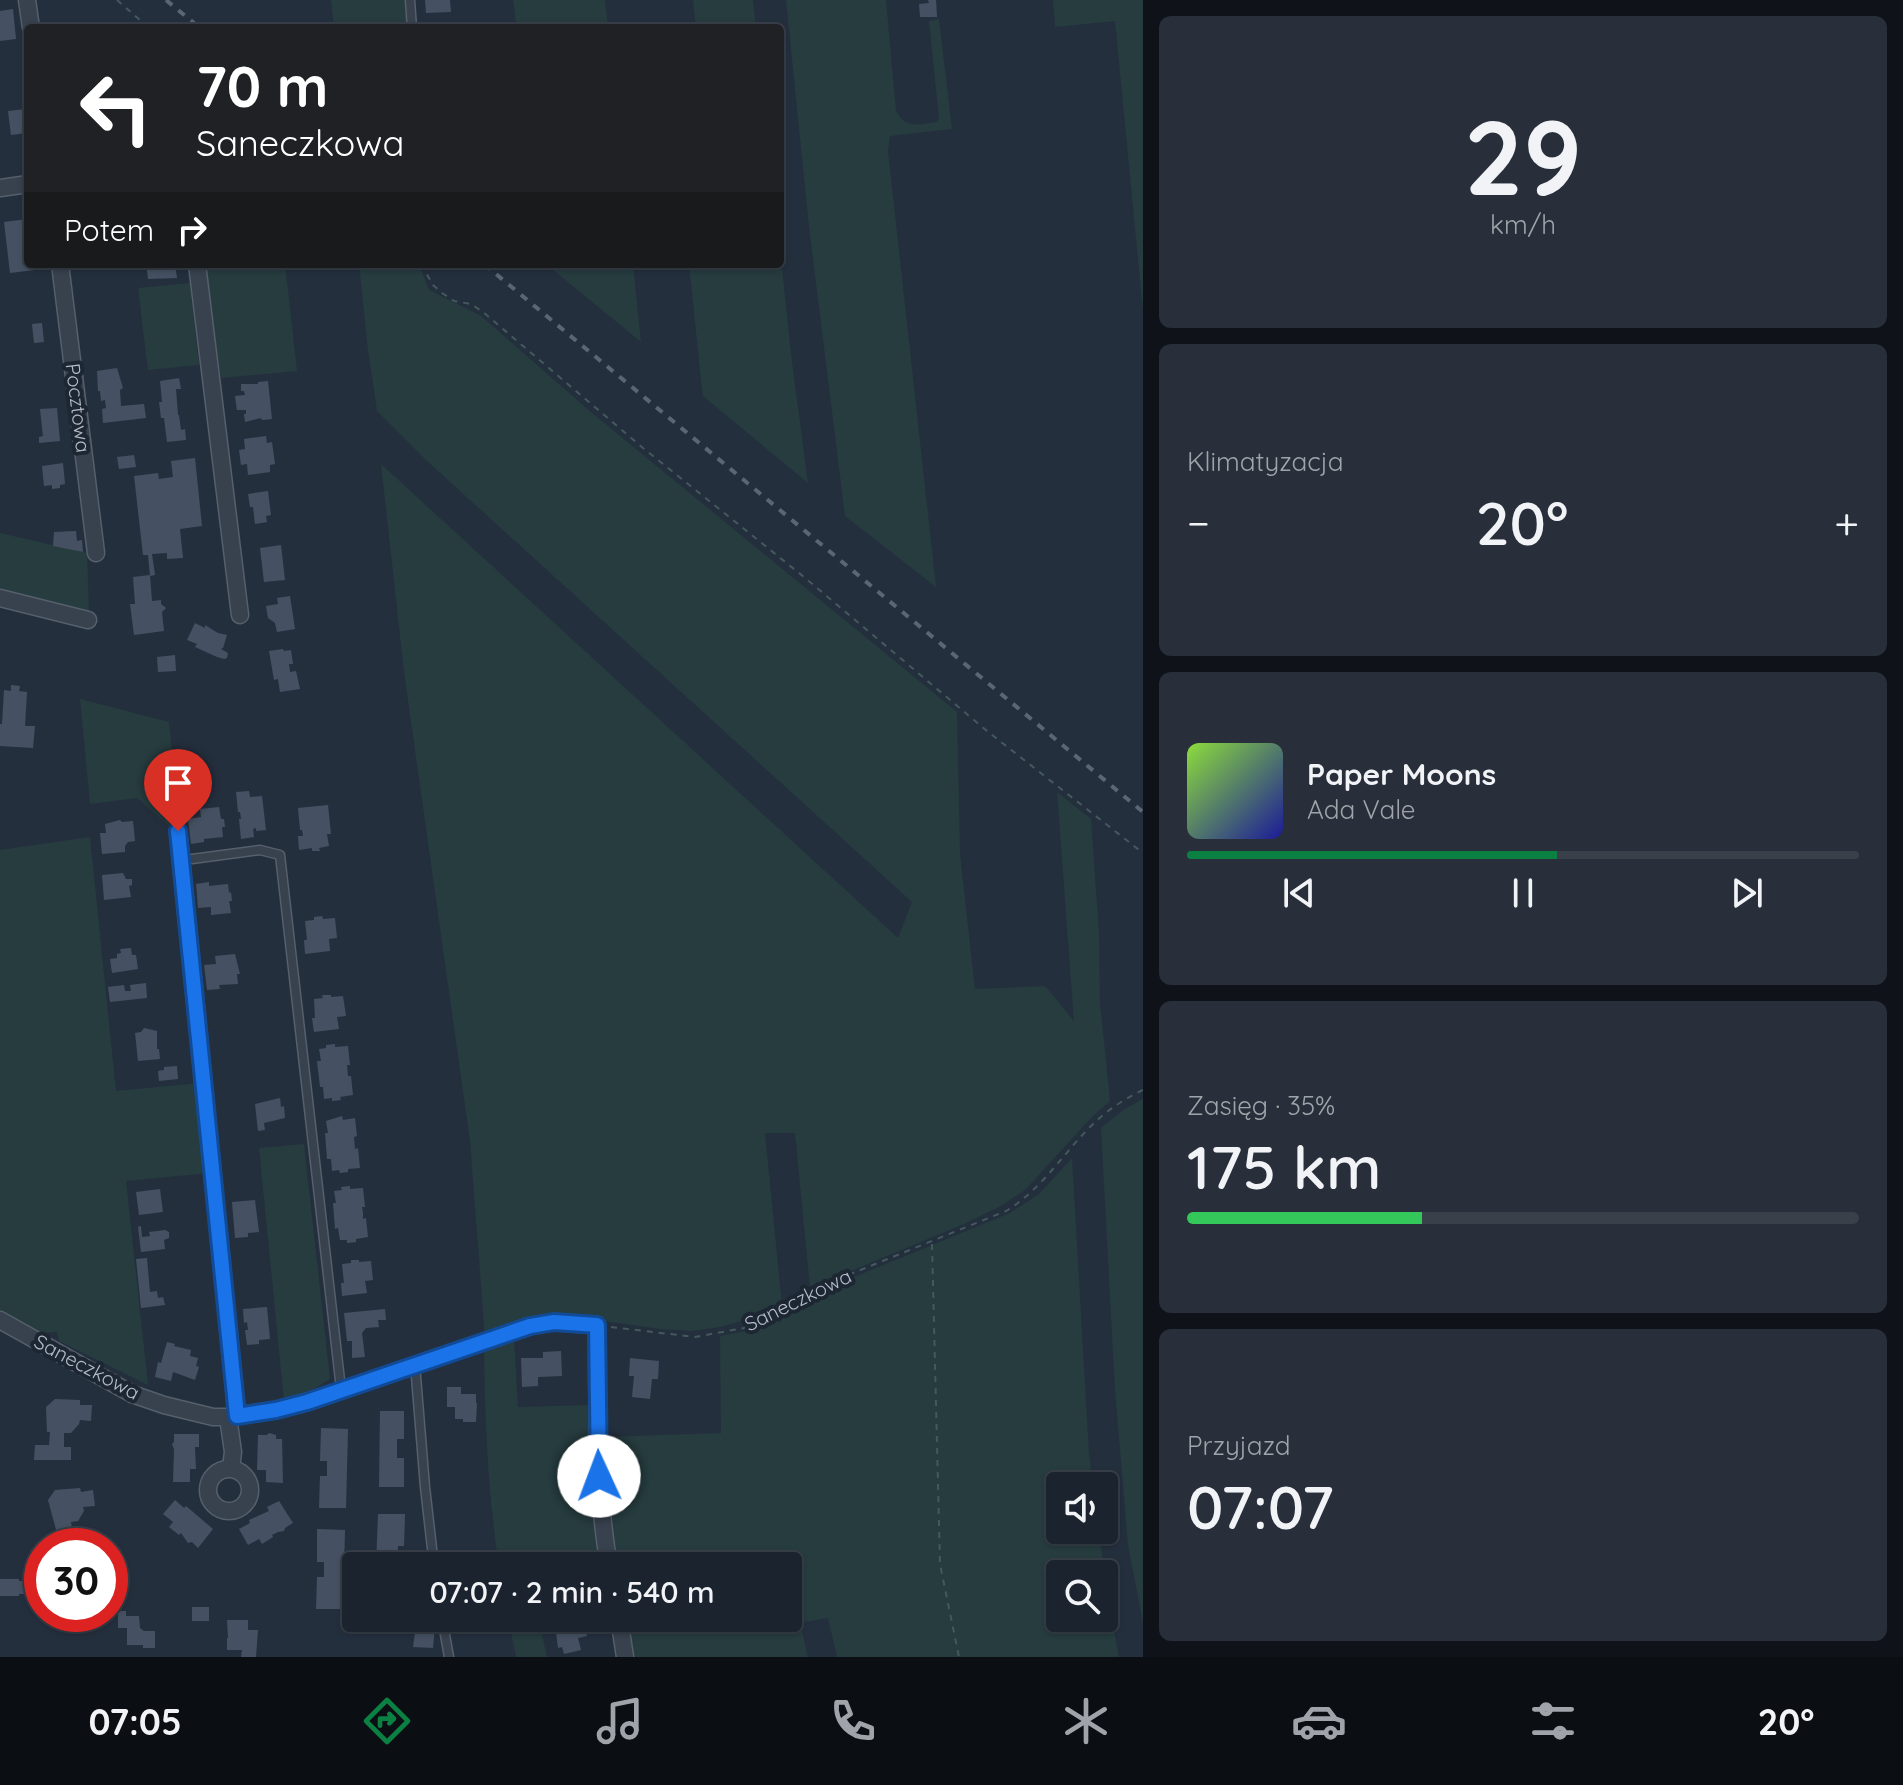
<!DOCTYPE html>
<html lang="pl">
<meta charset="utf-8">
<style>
body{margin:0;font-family:Quicksand,sans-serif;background:#282f3a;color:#f1f3f6;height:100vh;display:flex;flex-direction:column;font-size:30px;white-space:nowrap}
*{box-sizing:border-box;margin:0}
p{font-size:26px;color:#a0a4aa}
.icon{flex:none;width:44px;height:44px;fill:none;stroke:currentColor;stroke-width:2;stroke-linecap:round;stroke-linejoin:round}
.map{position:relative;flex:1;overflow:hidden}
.side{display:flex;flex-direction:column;gap:16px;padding:16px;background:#0f1319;width:760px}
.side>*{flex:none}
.banner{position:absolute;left:24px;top:24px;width:760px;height:244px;border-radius:8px;box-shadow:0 2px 6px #0004,0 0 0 2px #39404a;background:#202124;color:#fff;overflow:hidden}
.fabs{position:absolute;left:1046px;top:1472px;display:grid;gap:16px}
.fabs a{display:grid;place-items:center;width:72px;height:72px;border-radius:8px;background:#1b232e;box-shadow:0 2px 6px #0004,0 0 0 2px #39404a;font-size:40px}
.speed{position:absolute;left:24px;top:1528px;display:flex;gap:16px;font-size:40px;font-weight:700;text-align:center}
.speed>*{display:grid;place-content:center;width:104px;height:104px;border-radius:50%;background:#1b232e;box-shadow:0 2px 6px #0004,0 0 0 2px #39404a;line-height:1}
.speed .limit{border:12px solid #d22;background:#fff;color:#111}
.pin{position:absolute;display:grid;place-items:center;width:68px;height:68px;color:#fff;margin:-82px -34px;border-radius:50% 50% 50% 0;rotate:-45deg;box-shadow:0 0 8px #0007}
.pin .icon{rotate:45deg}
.me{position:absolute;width:88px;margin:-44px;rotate:358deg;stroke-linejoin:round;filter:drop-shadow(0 0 6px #0008)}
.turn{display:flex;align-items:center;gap:28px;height:168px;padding:0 40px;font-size:36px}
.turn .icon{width:104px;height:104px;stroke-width:2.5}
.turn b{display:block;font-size:56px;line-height:68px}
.then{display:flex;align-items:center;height:76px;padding:0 40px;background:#0003;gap:16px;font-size:30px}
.big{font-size:60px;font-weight:600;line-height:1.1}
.side .widget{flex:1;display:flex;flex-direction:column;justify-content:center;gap:12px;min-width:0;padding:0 28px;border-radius:12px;background:#282f3a}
.side .dial{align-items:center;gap:0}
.dial b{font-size:104px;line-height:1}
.song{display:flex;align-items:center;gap:24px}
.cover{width:96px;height:96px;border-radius:12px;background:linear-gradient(135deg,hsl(90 70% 55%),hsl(240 70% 35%))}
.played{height:8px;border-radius:4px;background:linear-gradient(90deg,#0b8043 55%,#39404a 55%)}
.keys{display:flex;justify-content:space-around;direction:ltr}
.heat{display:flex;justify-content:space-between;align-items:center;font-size:44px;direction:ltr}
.charge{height:12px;border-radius:6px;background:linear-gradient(90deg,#34c759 35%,#39404a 0)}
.trip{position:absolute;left:342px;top:1552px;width:460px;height:80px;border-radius:8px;background:#1b232e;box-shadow:0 2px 6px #0004,0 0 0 2px #39404a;font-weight:600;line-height:80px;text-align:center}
.dock{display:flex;height:128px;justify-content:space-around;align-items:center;background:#0b0e12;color:#a0a4aa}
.dock .icon{width:56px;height:56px}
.dock .selected{color:#0b8043}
.dock b{font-size:36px;color:#f1f3f6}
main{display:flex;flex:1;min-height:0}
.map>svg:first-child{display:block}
</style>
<main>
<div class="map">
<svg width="1143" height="1657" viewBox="0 0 1143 1657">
<rect width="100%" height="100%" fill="#242f3e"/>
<!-- green -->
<path fill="#263c3f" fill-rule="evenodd" d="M331,0H405L407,28H334Z
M513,0H605L608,28H489L516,23Z
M693,0H753L756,28H696Z
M786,0H886L896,111C907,130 918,124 937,122L939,119L929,21L939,19L952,129L890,136L888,151L936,587L845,516L809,227Z
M1053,0H1143V311L1115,21L1055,27Z
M780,250L792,362L808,483L703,396L702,390L689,264H780Z
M203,264H285L297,371L221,378Z
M359,264H415L422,272L429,290L481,316L592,413L957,712L960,854L975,989L1045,986L1074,1021L1057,792L1091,819L1099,933L1100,1003L1110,1101L1091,1118L1025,1190L999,1207L964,1224L810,1288L795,1133H765L782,1305L752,1318L720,1327L692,1331L660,1329L597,1320L485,1337L470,1141L404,672L381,464L898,938L912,902L426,460L377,411L368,350Z
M546,264H633L641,342Z
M190,283L199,365L148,370L138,288Z
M0,533L87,553L89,611L71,613L0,594Z
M80,699L169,722L180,826L173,830L137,798L90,804Z
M90,837L116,1091L200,1083L209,1173L126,1181L148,1385L59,1341L57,1332L42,1333L0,1311V850Z
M1143,1099V1623L1128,1545L1115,1390L1101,1128L1123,1110Z
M304,1144L330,1379L303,1396L284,1401L259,1148Z
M1072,1158L1089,1454L1093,1486H1060V1530H1099L1108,1599L1119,1657H837L828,1618L800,1623L808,1657H633L625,1618H788V1566H614L603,1437L721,1433L720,1336L762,1328L837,1284L1010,1213L1039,1194ZM1060,1574H1104V1618H1060Z
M514,1339L518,1407L593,1405L598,1551L602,1566H499C488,1494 485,1422 484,1349Z
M508,1618H579L540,1625L547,1657H516Z"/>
<!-- building -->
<path fill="#455162" d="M425,0H450L451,12L426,13Z
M928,0H936L937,17H920L919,4L929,3Z
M13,9L16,39L0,41V11Z
M25,109L28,133L11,135L8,111Z
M28,219V264H34L35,270L10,273L4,222Z
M146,264H175L177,278L148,279Z
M42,323L44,342L34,343L32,324Z
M117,368L123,388L120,390L121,406L144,404L146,418L103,423L102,409L106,408L105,400L101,401L100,391H98L97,371Z
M179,378L181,389H176L178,415H179L181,430L185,429L186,440L167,442L164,418H161L159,402H162L160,381Z
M268,381L272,419L262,420L261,418L245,422L244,414H246V410H237L236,404L235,396L245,395L244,391H241V384H258V382Z
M57,408L60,441L39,443V437L43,436L40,409Z
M266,436L267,443L272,442L275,464L270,465V472L248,475L247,464L241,465L239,450L245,449L244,439Z
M134,455L136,467L119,469L117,457Z
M195,458L202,526L180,529L183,558L167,559V553L152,554L155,575L150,576L148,555H143L134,476L158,473L159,479L173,477L171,461Z
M63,463L65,484L60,485V488L52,489V485L44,486L42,466Z
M268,491L271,515L266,516L267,522L255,524L253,507H250L248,494Z
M76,531L77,541L82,540L83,552L53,546L54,532Z
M281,545L285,580L264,582L260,548Z
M150,575L152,601L161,600V604L166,608L162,612L164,631L134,635L130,604H135L133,577Z
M290,596L295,629L277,632L275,623L268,618L266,606L278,604L277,598Z
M195,623L205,628V625L218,633L227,635L223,648L221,649L228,653L227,658L224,659L217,657L195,647L197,644L187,640Z
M283,649L284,651L291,650L293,664H289L290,672L296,671L300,689L280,692L278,679L274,680L269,651Z
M175,655L176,671L158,672L157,657Z
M11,685L20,686L19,691L27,692L25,726H35L33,748L0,746V724H2L4,690L11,691Z
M249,791L250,797L262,796L266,830L256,831V828L253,829L254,837L241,839L239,819H241L240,812H238L236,792Z
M328,805L331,834H327L329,846L319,848L320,851H312V848L299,850L298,836H303L302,830H300L298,808Z
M219,807L221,819H224L225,827H222L223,837L204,839V842L191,844L188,819L201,817L200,809Z
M120,820L122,822L133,821L135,841L128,842L125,846V852L102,854L100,833H106L105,824Z
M123,873L126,879H132V885L129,886L131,897L104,900L102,875Z
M209,882V886L228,884L229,893L231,892L232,901H229L231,913L211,915V907L198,908L196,884Z
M322,916L323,919L335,918L337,938L329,939L330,951L305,954L304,940H307L305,921L314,920V917Z
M131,948L132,955H136L138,969L112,973L110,959L117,958V954L121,953L120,949Z
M235,954L240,974H237L238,984L219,985L220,989L207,990L204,965L216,964L215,956Z
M146,983L147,998L110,1002L108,987L124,985L125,991H131L130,985Z
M322,995H331V997L343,996L346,1016L337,1017L339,1029L314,1032L312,1018H315L314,999L323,998Z
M144,1028L157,1031V1049H159L160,1059L138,1061L135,1033L141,1032Z
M335,1044V1047L348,1046L350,1065H347L348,1076H351L353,1095L340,1097L341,1100L332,1101V1098L324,1099L323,1087H320L317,1061H321L319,1049L326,1048V1045Z
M177,1066L178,1079L159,1081L158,1071L164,1070V1067Z
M280,1098L281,1107L284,1106L285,1118L264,1123L265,1130L258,1131L255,1104Z
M342,1116L343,1120L355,1118L357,1136L354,1137L355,1149L358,1148L360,1168L348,1169V1172L340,1173L339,1170L332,1171L331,1159H327L325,1133H328L326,1121Z
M350,1186V1189L363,1188L365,1207H362L363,1213V1219L366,1218L368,1237L356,1239V1242L347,1243V1240H340L338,1228L335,1229L333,1203H336L334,1191L342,1190L341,1187Z
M160,1189L163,1212L139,1215L136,1192Z
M255,1200L259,1232L248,1233V1237L235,1238L232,1202Z
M141,1226L142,1237L150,1236L149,1232L165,1230L169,1232V1238L164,1240L165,1249L141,1252L138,1227Z
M147,1258L150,1292L157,1291L158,1298L163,1297L165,1305L141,1308L136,1259Z
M351,1260H359V1262L371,1261L373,1280L365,1281L367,1293L342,1296L341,1283H344L342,1264L351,1263Z
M267,1307L270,1339L259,1340V1344L247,1345L245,1330H248L247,1322L244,1323L243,1309Z
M385,1309L386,1320H378L379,1327L366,1328L362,1333L365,1357L352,1358V1341H347L344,1313Z
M167,1342L175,1344L174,1346L191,1350L190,1356L198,1358L196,1366L199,1367L195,1380L173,1372L171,1381L155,1377L158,1362L161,1363Z
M561,1351L562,1376L538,1377V1386L522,1387L521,1358H543V1352Z
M630,1358L659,1361L658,1379H652L650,1399L632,1397L634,1376H629Z
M447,1387H461V1394H476V1403H477L476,1422H463V1419H455V1407H447Z
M55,1399L80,1400V1405H92L91,1421L80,1420L79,1424L71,1433H64V1447H71V1460H34L35,1445H49L50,1432H47L46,1407Z
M380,1411H404V1439H397V1458H404V1487H379Z
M321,1428L348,1429L346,1508H319L320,1476H327V1461H320Z
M269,1433L276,1435V1439H282L283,1483L266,1482V1470H257L258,1435H267Z
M174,1434H199V1447H195L196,1469H190V1482H173L174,1449L172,1444L174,1442Z
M80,1488L81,1492L93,1490L95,1506L83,1507L84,1511L78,1521L71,1522L73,1536L80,1535L82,1546H51L50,1538L58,1537L48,1500L55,1490Z
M175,1500L184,1508L186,1506L213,1529L198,1548L192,1542L188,1543L181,1533L179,1535L169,1527L173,1522L163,1514Z
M279,1501L293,1523L285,1528L284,1531L278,1532L272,1535L273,1537L262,1544L259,1539L248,1545L239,1529L250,1523L249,1520L269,1511L267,1507Z
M378,1514H405L404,1546H398L397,1566H376Z
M317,1529L345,1530L343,1609H316L317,1577H324V1562H317Z
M24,1570H41V1596H24L25,1594H19V1596H0V1579H19V1581H24Z
M192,1607H209V1621H192Z
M118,1611H126V1616H139L140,1628L144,1631H155V1648H143V1645H127V1628H118Z
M417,1618H435L436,1627L435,1626L433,1648L413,1647Z
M227,1620H248V1630H258L256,1657H241L242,1650H227V1638H228Z
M585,1626L587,1636L578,1638L581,1650L564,1654L562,1647L558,1648L556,1632Z"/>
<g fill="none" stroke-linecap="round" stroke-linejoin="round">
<!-- service casing -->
<g stroke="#565f6c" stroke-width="11">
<path id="service" d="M410,0L412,28
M192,859L260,850L280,855L341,1389
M415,1364L425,1487L434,1566
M442,1618L449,1657"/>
</g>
<!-- minor casing -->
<g stroke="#565f6c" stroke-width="19">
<path id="minor" d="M27,0L31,28
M0,188L28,184
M60,264L96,553
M197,264L240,615
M0,598L88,620
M178,831L237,1416
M0,1320L132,1394L164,1405L213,1417H228L276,1410L307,1402L530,1326L554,1322L597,1325C598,1406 595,1487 609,1566
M228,1417L233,1452L231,1468
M208 1490a21 21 0 1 1 42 0a21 21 0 1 1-42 0Z
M619,1618L625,1657"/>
</g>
<!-- path -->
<path stroke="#44595c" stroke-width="2" stroke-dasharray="6 6" stroke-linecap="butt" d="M117,0L149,28
M421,264L433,285L442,293L454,301L471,304L483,312L643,448L804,577L987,731L1143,853
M932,1244L940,1564L959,1657
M611,1327L695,1337L744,1328L773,1316L848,1275L1006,1211C1041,1190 1062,1155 1091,1126C1106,1111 1124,1099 1143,1090"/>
<!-- service -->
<use href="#service" stroke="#38414e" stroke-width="8"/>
<!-- minor -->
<use href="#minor" stroke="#38414e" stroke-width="16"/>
<!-- rail -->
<path stroke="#5a6575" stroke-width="4" stroke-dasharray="8 8" stroke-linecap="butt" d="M166,0L200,28
M484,264L1143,812"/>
</g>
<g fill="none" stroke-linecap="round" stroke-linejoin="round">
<!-- route casing -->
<g stroke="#114b97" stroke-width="20">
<path id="route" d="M178,831L237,1416L276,1410L307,1402L530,1326L554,1322L597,1325L599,1476"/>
</g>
<!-- route -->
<use href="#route" stroke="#1a73e8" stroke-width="14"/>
</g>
<g text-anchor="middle" stroke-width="8" stroke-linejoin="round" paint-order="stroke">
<!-- street labels -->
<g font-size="20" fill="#b4bcc9" stroke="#1d2633">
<text transform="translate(78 408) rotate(83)" y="7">Pocztowa</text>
<text transform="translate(798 1300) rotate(-26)" y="7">Saneczkowa</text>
<text transform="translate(87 1367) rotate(28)" y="7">Saneczkowa</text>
</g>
</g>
</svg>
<div class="fabs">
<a><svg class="icon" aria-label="sound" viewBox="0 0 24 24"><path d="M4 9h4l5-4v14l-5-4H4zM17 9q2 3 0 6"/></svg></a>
<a><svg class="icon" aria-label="search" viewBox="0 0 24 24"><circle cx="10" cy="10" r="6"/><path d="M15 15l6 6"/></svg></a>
</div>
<div class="speed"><div class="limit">30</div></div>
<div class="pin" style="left:178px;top:831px;background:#d93025"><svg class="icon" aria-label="arrive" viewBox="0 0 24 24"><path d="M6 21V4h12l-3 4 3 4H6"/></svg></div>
<svg class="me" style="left:599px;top:1476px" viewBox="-20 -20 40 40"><circle r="19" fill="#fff"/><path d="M0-13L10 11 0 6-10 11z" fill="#1a73e8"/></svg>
<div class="trip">07:07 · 2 min · 540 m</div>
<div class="banner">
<div class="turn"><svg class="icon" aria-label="left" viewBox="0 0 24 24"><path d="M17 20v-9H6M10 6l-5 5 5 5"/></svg><div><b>70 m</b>Saneczkowa</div></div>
<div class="then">Potem<svg class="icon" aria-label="right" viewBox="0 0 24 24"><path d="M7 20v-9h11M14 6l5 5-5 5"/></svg></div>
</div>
</div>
<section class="side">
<div class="widget dial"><b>29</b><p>km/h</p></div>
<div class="widget"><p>Klimatyzacja</p>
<div class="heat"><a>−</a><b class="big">20°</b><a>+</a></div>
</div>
<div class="widget">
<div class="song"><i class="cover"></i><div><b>Paper Moons</b><p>Ada Vale</p></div></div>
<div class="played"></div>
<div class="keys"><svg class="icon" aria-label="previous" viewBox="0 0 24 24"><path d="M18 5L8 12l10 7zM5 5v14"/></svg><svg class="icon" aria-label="pause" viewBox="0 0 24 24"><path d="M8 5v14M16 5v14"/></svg><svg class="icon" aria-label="next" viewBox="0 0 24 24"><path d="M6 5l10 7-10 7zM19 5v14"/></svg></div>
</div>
<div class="widget"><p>Zasięg · 35%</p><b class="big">175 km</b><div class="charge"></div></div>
<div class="widget"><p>Przyjazd</p><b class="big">07:07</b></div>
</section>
</main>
<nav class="dock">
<b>07:05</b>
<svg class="icon selected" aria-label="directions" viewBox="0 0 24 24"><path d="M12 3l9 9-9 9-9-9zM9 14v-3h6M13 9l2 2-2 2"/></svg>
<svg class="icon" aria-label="music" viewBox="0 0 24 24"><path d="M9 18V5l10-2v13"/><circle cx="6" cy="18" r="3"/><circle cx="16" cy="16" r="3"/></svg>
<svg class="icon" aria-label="phone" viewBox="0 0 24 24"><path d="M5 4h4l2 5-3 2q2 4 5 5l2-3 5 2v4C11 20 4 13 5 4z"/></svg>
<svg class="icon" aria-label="climate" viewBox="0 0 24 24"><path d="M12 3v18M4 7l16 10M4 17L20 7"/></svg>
<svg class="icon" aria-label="car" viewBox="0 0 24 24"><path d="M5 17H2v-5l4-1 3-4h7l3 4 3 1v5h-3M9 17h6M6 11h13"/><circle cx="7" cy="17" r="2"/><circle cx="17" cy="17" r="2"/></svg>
<svg class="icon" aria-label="filters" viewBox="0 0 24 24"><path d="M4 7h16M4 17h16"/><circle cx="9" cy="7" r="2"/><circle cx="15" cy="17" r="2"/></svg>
<b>20°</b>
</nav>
